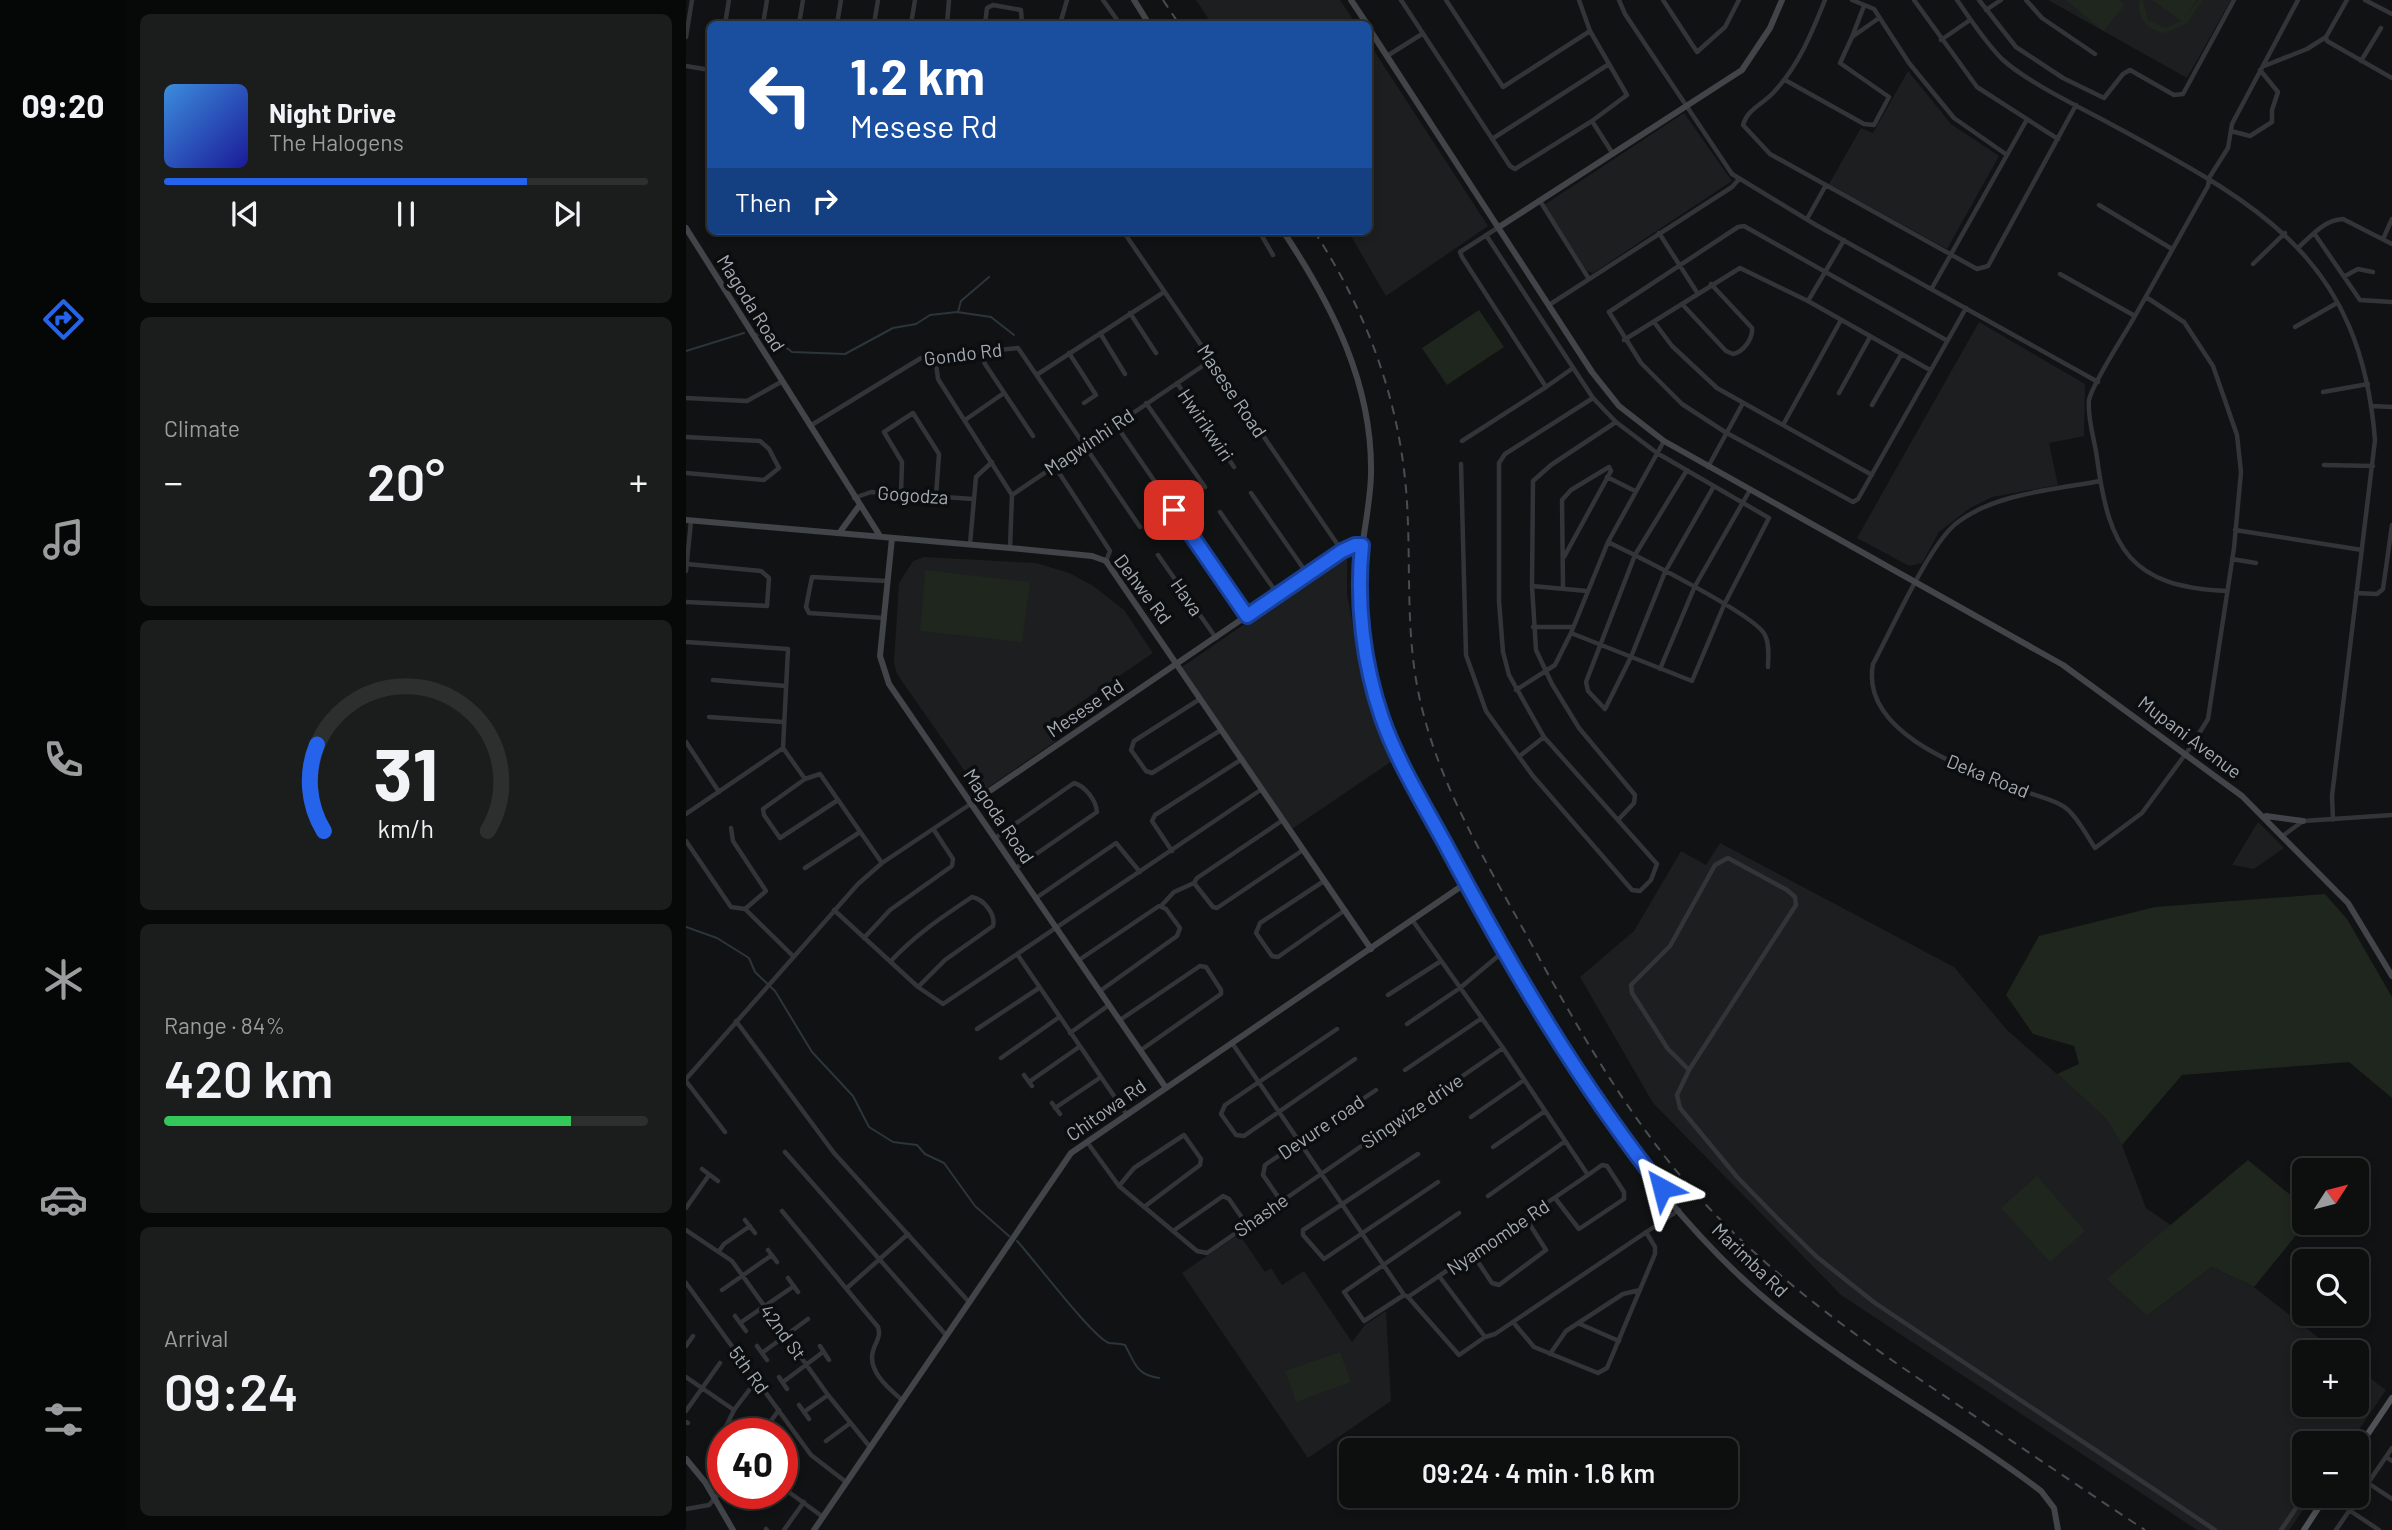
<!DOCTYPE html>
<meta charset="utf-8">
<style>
body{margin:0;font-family:Barlow,sans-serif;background:#1b1c1c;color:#f1f3f6;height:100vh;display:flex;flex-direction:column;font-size:26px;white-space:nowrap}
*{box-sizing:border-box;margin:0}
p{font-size:23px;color:#9a9c9e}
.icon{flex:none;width:38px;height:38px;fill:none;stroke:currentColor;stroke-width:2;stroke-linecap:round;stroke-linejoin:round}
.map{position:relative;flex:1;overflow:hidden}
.side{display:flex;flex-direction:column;gap:14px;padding:14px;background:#070808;width:560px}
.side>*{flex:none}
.banner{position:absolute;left:21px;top:21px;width:665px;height:214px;border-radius:10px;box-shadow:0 4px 10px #0003,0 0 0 2px #2d2e2e;background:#1a4fa0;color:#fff;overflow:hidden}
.needle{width:46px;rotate:54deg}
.controls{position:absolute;left:1606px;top:1158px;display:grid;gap:14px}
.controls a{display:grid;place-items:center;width:77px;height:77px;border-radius:10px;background:#0d0e0e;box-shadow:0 4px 10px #0003,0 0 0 2px #2d2e2e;font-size:35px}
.speed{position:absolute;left:21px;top:1418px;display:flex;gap:14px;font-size:35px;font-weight:700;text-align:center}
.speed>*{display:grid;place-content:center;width:91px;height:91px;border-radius:50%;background:#0d0e0e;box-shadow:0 4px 10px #0003,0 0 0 2px #2d2e2e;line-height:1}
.speed .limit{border:10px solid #d22;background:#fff;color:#111}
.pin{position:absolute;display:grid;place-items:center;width:60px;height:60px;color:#fff;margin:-30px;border-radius:14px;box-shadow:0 4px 10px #0006}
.me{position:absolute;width:77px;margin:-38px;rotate:322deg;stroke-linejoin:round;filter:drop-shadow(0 0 5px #0008)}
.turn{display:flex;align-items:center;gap:24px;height:147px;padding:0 28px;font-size:32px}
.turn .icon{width:91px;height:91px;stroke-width:2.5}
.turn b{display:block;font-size:49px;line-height:60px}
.then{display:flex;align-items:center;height:66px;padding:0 28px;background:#0003;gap:14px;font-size:26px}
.big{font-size:52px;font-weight:600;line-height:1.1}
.side .card{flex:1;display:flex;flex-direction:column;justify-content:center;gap:10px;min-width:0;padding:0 24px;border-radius:10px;background:#1b1c1c}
.side .dial{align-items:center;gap:0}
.dial svg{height:182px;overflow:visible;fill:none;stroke:#2d2e2e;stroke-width:7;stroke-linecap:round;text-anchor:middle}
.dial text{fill:#f1f3f6;stroke:none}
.song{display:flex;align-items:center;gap:21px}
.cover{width:84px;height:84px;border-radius:10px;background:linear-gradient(135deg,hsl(210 70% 55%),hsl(240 70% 35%))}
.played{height:7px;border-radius:4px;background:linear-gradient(90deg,#2563eb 75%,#2d2e2e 75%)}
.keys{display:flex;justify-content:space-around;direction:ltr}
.heat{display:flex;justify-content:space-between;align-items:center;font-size:38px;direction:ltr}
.charge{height:10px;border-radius:5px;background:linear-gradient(90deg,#34c759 84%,#2d2e2e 0)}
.trip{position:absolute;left:653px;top:1438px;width:399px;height:70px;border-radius:10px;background:#0d0e0e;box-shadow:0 4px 10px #0003,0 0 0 2px #2d2e2e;font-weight:600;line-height:70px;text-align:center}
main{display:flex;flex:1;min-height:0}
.tab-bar{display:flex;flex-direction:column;width:126px;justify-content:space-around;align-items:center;background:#050606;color:#9a9c9e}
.tab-bar .icon{width:49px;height:49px}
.tab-bar .selected{color:#2563eb}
.tab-bar b{font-size:32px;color:#f1f3f6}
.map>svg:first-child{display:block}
</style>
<main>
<nav class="tab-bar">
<b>09:20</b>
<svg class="icon selected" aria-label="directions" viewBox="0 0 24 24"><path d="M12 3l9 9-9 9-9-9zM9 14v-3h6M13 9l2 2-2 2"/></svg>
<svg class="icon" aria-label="music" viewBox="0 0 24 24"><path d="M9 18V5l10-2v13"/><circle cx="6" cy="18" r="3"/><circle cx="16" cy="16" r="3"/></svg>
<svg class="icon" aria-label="phone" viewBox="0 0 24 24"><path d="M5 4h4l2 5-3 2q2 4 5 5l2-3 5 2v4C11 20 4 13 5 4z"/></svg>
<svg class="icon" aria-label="climate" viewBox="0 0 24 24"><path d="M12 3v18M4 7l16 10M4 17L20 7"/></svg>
<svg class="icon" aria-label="car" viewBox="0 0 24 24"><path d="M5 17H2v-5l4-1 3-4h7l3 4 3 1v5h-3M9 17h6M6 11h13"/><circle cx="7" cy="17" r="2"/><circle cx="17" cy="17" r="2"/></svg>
<svg class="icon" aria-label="filters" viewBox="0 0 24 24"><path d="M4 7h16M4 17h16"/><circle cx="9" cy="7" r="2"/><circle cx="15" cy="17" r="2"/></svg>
</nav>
<section class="side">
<div class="card">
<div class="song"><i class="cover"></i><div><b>Night Drive</b><p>The Halogens</p></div></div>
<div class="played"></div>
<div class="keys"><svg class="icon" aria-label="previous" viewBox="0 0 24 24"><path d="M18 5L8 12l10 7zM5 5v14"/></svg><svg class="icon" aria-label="pause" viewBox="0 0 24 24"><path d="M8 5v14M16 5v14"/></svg><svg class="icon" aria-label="next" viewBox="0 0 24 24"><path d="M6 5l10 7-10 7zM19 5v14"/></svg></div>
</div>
<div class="card"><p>Climate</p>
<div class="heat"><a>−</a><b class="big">20°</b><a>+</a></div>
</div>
<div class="card dial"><svg viewBox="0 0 100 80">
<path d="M14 69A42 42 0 1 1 86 69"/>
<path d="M14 69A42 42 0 0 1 11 31" stroke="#2563eb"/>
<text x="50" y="56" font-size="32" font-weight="700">31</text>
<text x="50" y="72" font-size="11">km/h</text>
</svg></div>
<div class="card"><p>Range · 84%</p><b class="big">420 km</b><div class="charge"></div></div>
<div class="card"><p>Arrival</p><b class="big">09:24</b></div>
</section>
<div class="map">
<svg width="1706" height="1530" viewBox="0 0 1706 1530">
<rect width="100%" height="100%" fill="#111213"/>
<!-- built -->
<path fill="#1d1e20" d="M510,0H654L670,24H526Z
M1362,0H1545L1501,78Z
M683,43L802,226L700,296L662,231H682Z
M1222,71L1265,124L1313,156L1261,249L1143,184L1175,128L1187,133Z
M998,113L1046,181L907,273L901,271L858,205Z
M1293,322L1399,384L1398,436L1363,443L1372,485L1306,497L1284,508L1253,532L1236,563L1223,566L1171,538Z
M661,554V594L678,682L706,761L606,829L496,667Z
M238,557L350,563L383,573L406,585L438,610L467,653L360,726L370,741L294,793L211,674L208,663L213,583L227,561Z
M1572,822L1598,848L1568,869L1546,865Z
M1034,843L1268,967L1321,1030L1422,1119L1436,1145L1460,1208L1486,1226L1420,1279L1461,1316L1526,1267L1568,1287L1652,1353H1619V1405H1671V1368L1700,1390L1663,1444H1619V1496H1627L1603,1530H1511L1155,1295L967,1103L894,977L948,931L995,851L1020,865Z
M553,1234L579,1272L585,1268L596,1285L618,1271L666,1342L679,1325L700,1311L705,1401L622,1458L496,1273Z"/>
<!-- green -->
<path fill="#1e261e" d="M1380,0H1433L1439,5L1417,31Z
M1453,0H1457L1462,20L1479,28L1496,21L1466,0H1511L1497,20L1512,0H1517L1500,24L1479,33C1461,30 1451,18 1453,0Z
M793,310L818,347L761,385L736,348Z
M239,570L344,582L336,642L234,631Z
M1639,894L1661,919L1706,997V1098L1663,1062L1496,1075L1436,1145L1421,1119L1371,1074L1393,1064L1388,1046L1347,1034L1320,995L1353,936L1469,907Z
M1562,1160L1619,1207L1620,1223L1568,1287L1526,1267L1461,1316L1420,1279Z
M1351,1176L1399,1231L1364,1262L1315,1208Z
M654,1352L665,1382L610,1402L599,1371Z"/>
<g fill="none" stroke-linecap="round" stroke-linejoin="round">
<!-- stream -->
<path stroke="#2b363b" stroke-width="2" d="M272,312L275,301L303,277
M70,334L89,339L106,352L159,354L207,328L230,324L244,315L271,312L305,317L328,335
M0,351L58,333
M0,927L31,938L63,958L69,972L89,991L126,1052L167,1096L183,1127L207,1142L231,1145L239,1154L258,1163L289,1206L323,1236
M331,1241C347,1258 407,1338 423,1343C428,1344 433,1343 439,1345C449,1363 450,1375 473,1378"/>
<!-- street -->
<path stroke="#333438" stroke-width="4.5" d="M417,0L434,24
M715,0L824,166L829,169L906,121L941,95L904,31L893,0
M760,0L817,87L904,31
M933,0L939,14L1046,174L1130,225L1412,382
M977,0L1011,52L1039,27L1053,0
M1139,0C1125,35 1112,67 1086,94C1075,105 1061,110 1057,125L1084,154L1291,269L1302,266L1390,105
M1166,0L1188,9L1223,63L1268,118L1321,155L1246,288
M1228,0L1291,87L1372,139
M1271,0C1285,20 1299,42 1316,59C1338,80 1393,107 1421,122C1569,203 1674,253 1689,440L1646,796L1647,820
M1293,0L1330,47L1377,78L1418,98L1437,74L1444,70L1488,95L1497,94L1548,0
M1340,0L1356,18L1409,54
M1661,0L1640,37L1641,41L1706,78
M1679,0L1706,14
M1300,10L1315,0
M39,24L43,0
M77,24L81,0
M113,24L117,0
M151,24L155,0
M188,24L192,0
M225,24L229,0
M261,24L263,0
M299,24L301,8L307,5L335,10L336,24
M374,24L381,0
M0,37L6,0
M1166,37L1178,6
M1255,40L1284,20
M701,56L736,34
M1675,61L1695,28
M0,66L24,70
M1578,66L1621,49L1640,37
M1099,80L1178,124L1188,125L1203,97L1154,63L1166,37L1193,18
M906,121L927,154
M1545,131L1564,136L1586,122V110L1592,92L1574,70
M806,139L923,64
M1321,155L1340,121
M854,201L903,279
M1413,205L1486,249
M1121,219L1140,185
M813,227L774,252L776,257L860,387L887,368
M292,231H301
M437,231L656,551
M573,231L587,255
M973,233L1012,294
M1628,233L1674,300L1706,302
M800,235L907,398L930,422L971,453L1083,518L1038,605L1006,681L885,633
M1697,239L1706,219
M1158,240L1122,301L1244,370
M1612,248C1625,236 1638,220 1657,219L1706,244
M1567,264L1599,233
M1374,274L1449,316L1522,186L1523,178L1542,148L1546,124L1612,0
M1659,276L1672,269L1687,272
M996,304L1040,351L1047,354C1057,352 1067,339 1066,328L1025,284
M863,305L1046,187L1053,179
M444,313L470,353
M1449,316C1439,334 1406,384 1403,400C1401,418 1409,441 1411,458C1423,549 1444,587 1541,591
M968,322L986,346L1031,388L1186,475
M1609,327L1651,303
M414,333L439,374
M938,340L1054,268L1122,301
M1260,340L1058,226L1052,227L923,312L955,363L996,404L1039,432L1167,502L1172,499L1280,308
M294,351L299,364L347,436
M383,353L410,395L398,403
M249,356L252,379L326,495
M352,374L478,292
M491,383L548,467
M1637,392L1682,384
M1153,393L1184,337
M0,398L61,401L95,382
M460,403L519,487
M1186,405L1215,355
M1686,406L1706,407
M279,420L318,393
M930,422L865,465L847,481L846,586L850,650L866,684L893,728L949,795L948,803L932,820
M430,425L561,616
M1097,425L1155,320
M124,426L235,358L332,348L454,527
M0,437L74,441L83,449L93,468L78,480L0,473
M776,441L860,387
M775,464L780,655L800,711L847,776L946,890L954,891L965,880L971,864L858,737L823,675L817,652L813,601V463L819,454L907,398
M368,465L424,551L420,561
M1638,465L1687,466
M1022,467L1057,403
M1001,470L949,555L900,682L902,691L919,709L945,657L979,572L1028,486
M921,477L949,491
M1414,481C1367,490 1311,493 1272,522C1244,542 1205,631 1187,664C1173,737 1290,772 1341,792C1353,797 1371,800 1381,809C1392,818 1401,836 1409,848L1456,813L1504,748L1522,719L1548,548L1555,472L1551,435L1527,366L1498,322L1460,297
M215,493L216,462L198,432L227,413L253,454L250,496
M565,493L622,575
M168,498L185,492L287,499
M534,512L592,595
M1549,530L1676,550
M922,542C949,555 1070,615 1079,635C1084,645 1082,657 1082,667
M284,544L290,477L306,462
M324,548L326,495L524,361
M472,555L530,638
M1546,559L1570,563
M0,571L5,521
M846,586L901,591
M877,587L876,500L885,490L923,467L925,471L878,557
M1670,593L1691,594L1697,589L1706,525
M0,602L81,606L83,578L75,571L1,564
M198,618L123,613L120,607L126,577L201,581
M847,627H887
M0,642L102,649L97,748L119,779L134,774L196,863
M974,669L1009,586L1064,490
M27,680L100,686
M830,690L869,665L885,633L922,542L978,441
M514,699L448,741L445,750L460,771L466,773L535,730
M23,717L97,722
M0,742L33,792
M835,755L858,737
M119,779L77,809L78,815L94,838L152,800
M0,814L97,748
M597,820L511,878L508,883L527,907L531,908L617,850
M1598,835L1617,821L1706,815
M309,838L388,783C399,786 410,800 411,812L330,868
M0,841L45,907L59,909L80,891L47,841L45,828
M486,851L466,821L469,815L556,759
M119,868L174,832
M638,881L574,923L570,933L586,956L592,957L659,910
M350,898L430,843L454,872
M475,906L488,892L508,883
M59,909L107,956
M148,910L232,987L257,1004L576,789
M178,938L204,910L266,866L267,859L248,830
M331,954L441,1115
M393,960L473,906L480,909L494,928L491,936L414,991
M205,961C229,935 256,917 286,897C298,899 310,915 307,926L259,960L232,987
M702,995L755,961
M434,1020L514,966L520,967L535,990V994L455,1050
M50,1021L148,1153L283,1302
M721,1024L774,988L818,951
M291,1029L353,988
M651,1029L539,1105L535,1114L550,1135L558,1136L669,1059
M384,1033L423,1005
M546,1043L718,1295L722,1297L902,1175L817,1048L727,921
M315,1058L372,1018
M719,1070L796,1018
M1003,1070L982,1049L946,993L945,985L984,946L1029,865L1042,858L1101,890L1109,897L1110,905L1003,1070L991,1095L994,1108L1052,1178L1092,1219L1131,1257L1189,1303L1529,1530
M338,1075L346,1086
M0,1079L172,884L196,863L286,803
M0,1081L39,1132
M343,1082L393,1047
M366,1103L374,1114
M369,1108L415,1077
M785,1117L838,1080
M401,1142L433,1186L511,1251L521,1253L817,1048
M807,1147L859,1111
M99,1152L260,1335
M732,1154L617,1230V1235L638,1259L752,1182
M16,1169L32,1181
M433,1186L448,1168L498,1135L515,1159L514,1165L458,1207
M802,1196L878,1142
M869,1198L893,1229L938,1199V1192L921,1166L916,1165L902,1175
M595,1201L577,1175L579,1165L690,1090
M0,1208L23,1175
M96,1211L192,1327C195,1336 191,1340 188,1348C179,1369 202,1388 216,1400
M59,1220L69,1233
M0,1230L46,1261L142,1395L184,1447
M487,1231L537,1196L543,1199L561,1225
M82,1250L91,1262
M33,1251L38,1244L64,1226
M786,1253L806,1283L813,1285L860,1250L839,1217
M753,1276L799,1337L809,1334L993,1210
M102,1278L112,1292
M0,1283L125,1455L160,1482
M161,1288L222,1234
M36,1290L86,1255
M718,1295L678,1321L658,1292L773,1213
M722,1297L773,1355L799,1337
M49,1316L60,1331
M827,1322L848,1347L912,1373L921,1368L969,1254V1247L960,1232
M54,1323L108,1286
M894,1324L933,1341
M0,1346L7,1336
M71,1346L81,1360
M134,1346L143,1360
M76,1353L122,1319
M864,1354L880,1331L937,1294L954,1290
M0,1377L48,1410L37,1433
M93,1377L101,1389
M97,1382L137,1352
M113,1405L123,1419
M48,1410L70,1381
M0,1411L34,1363
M118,1412L142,1395
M0,1422L2,1423
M76,1433L93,1410
M140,1441L163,1424
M1700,1457L1706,1461
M96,1469L105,1457
M1682,1483L1706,1499
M96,1487L137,1517
M76,1497L80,1493
M0,1509L23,1505L37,1489
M1663,1510L1693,1530
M80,1529L81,1530
M98,1530L118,1502
M1595,1530L1619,1495
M1650,1530L1706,1448"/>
<!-- secondary -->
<path stroke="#414448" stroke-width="6" d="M448,0L463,24
M665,0L681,24
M682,27L906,372L933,406L978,441L1377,665L1556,796L1662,903L1706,976
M813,227L1056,70L1084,28L1096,0
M0,228L194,536
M597,231C646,305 687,384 685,475C684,509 675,542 673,576C672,606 677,639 683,668C698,738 735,797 767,859C850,1017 957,1204 1099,1315C1180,1379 1273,1428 1355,1491L1368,1508L1372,1530
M0,520L324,548L406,556L420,561L685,949
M154,532L173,506
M206,538L194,656L203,684L480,1088
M286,803L656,551L669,545H676
M1580,816L1617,821
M0,1459L19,1482L47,1530
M128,1530L385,1153L780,883"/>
<!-- primary -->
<path stroke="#4f5257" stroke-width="6" d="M1671,1450L1706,1398
M1618,1530L1640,1496"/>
<!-- rail -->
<path stroke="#4a4d51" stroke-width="2" stroke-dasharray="9 7" stroke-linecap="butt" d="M477,0L493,24
M628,231C679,309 712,395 720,489C726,559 718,630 734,700C753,785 799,860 841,936C891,1027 941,1116 1010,1194C1086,1278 1176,1341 1269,1403C1332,1445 1395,1488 1459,1530"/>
</g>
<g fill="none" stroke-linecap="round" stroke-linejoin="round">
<!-- route casing -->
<g stroke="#184099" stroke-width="18">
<path id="route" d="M488,510L561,616L656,551L669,545H676C670,602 677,663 696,718C712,764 740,808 763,851C826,969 893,1083 976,1188"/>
</g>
<!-- route -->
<use href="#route" stroke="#2563eb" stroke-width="12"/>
</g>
<g text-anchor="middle" stroke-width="7" stroke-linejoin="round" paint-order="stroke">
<!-- street labels -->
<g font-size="19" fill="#a3abb3" stroke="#0c0d0e">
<text transform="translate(65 303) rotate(58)" y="7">Magoda Road</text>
<text transform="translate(277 354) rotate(-7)" y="7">Gondo Rd</text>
<text transform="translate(546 391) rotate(56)" y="7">Masese Road</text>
<text transform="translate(520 425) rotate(56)" y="7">Hwirikwiri</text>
<text transform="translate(403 442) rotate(-34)" y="7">Magwinhi Rd</text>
<text transform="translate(227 495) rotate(4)" y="7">Gogodza</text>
<text transform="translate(457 589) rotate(53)" y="7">Dehwe Rd</text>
<text transform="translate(501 597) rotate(55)" y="7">Hava</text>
<text transform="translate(399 708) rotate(-34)" y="7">Mesese Rd</text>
<text transform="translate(1504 737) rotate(37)" y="7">Mupani Avenue</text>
<text transform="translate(1302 776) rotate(22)" y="7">Deka Road</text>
<text transform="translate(313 816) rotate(56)" y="7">Magoda Road</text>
<text transform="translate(420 1110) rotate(-35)" y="7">Chitowa Rd</text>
<text transform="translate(726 1111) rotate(-34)" y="7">Singwize drive</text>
<text transform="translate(635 1127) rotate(-34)" y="7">Devure road</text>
<text transform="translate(575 1215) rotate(-35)" y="7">Shashe</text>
<text transform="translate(812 1237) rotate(-34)" y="7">Nyamombe Rd</text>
<text transform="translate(1064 1260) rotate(44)" y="7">Marimba Rd</text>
<text transform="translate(97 1332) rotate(54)" y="7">42nd St</text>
<text transform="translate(63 1370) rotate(54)" y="7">5th Rd</text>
</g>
</g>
</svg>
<div class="controls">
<a><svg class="needle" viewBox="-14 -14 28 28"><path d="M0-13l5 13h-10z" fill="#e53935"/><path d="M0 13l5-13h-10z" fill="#9a9c9e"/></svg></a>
<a><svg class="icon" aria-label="search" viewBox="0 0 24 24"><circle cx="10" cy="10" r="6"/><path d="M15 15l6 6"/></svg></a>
<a>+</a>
<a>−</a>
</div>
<div class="speed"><div class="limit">40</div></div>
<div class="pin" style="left:488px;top:510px;background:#d93025"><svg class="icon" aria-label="arrive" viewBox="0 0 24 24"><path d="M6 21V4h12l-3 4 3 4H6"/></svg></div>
<svg class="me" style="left:976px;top:1188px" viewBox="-20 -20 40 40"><path d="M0-17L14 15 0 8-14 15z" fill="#2563eb" stroke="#fff" stroke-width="4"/></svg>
<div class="trip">09:24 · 4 min · 1.6 km</div>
<div class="banner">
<div class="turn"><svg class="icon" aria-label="left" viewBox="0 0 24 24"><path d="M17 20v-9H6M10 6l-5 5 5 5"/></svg><div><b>1.2 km</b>Mesese Rd</div></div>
<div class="then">Then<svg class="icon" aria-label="right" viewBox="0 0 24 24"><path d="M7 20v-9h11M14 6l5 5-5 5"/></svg></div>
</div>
</div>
</main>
